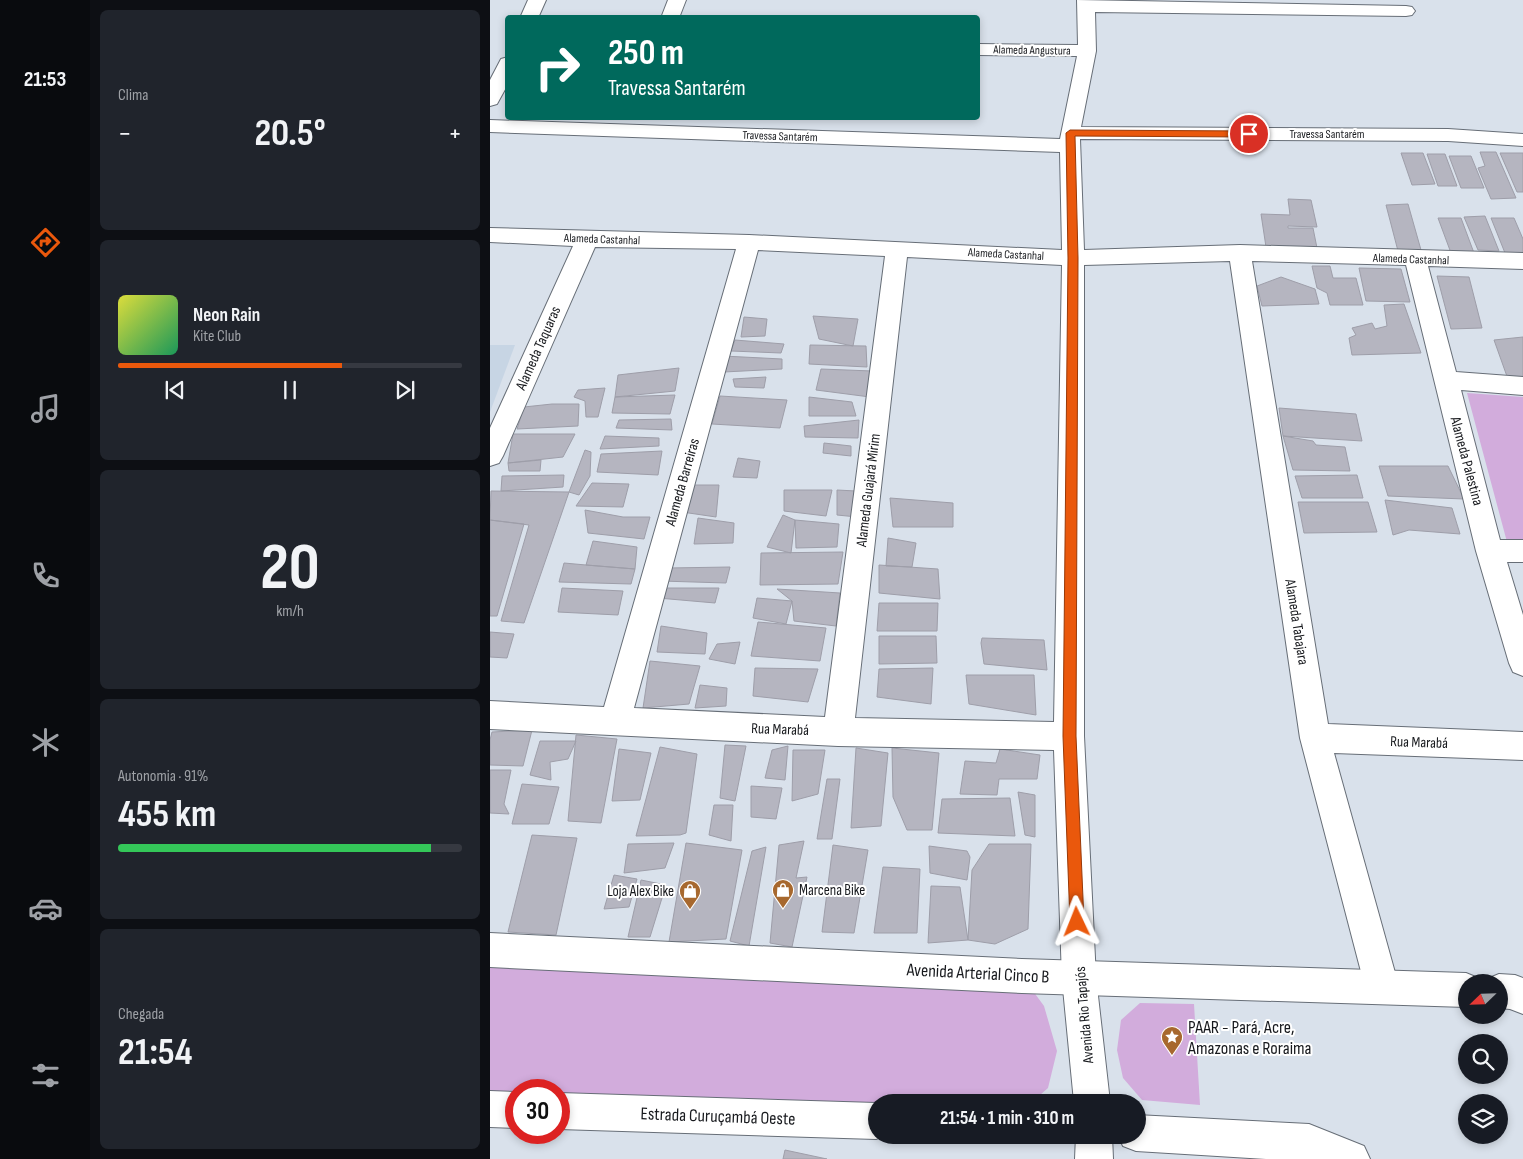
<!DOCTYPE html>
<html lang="pt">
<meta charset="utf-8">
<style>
body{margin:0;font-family:"Sofia Sans Condensed",sans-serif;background:#20242c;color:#f1f3f6;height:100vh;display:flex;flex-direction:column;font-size:19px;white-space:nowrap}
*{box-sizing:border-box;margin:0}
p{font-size:16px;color:#9ea1a6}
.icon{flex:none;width:28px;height:28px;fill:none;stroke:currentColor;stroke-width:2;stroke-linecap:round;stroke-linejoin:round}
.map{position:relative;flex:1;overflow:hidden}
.sheet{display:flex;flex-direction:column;gap:10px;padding:10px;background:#0d0f14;width:400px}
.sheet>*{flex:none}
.guide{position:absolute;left:15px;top:15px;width:475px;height:105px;border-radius:5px;box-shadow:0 2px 8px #0003;background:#00695c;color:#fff;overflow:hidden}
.needle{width:32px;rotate:247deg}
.fabs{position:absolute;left:968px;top:974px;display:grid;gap:10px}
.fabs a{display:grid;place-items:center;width:50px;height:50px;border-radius:50%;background:#171b24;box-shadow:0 2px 8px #0003;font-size:25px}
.speed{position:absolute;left:15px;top:1079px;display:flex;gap:10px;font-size:25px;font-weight:700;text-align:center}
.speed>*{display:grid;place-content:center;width:65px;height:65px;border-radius:50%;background:#171b24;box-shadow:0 2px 8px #0003;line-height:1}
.speed .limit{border:8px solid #d22;background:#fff;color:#111}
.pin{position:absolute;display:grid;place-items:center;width:42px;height:42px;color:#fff;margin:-21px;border:2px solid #fff;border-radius:50%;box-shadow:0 1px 5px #0007}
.me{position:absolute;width:55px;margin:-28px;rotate:358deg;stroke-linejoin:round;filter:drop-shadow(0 0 4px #0008)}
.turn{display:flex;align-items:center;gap:18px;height:105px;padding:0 20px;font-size:22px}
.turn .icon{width:65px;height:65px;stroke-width:2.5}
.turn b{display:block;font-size:35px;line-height:42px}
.big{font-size:38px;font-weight:700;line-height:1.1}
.sheet .tile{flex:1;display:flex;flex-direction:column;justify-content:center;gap:8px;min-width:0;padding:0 18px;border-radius:8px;background:#20242c}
.sheet .dial{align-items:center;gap:0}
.dial b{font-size:65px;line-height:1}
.song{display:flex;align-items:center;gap:15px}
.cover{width:60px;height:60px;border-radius:8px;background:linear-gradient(135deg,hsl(60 70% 55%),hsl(150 70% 35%))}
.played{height:5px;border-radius:2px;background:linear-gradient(90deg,#ea580c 65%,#363941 65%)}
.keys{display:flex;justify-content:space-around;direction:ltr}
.heat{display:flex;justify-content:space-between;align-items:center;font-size:28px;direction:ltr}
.charge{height:8px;border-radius:4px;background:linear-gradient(90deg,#34c759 91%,#363941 0)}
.trip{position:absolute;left:378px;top:1094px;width:278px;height:50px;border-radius:25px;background:#171b24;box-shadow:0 2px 8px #0003;font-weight:700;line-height:50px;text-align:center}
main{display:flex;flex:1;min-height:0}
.menu{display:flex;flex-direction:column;width:90px;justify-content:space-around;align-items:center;background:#090b0e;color:#9ea1a6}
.menu .icon{width:35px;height:35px}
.menu .selected{color:#ea580c}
.menu b{font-size:22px;color:#f1f3f6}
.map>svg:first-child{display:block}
</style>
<main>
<nav class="menu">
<b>21:53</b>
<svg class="icon selected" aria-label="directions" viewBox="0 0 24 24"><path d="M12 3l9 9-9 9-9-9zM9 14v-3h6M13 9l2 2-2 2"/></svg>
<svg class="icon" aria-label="music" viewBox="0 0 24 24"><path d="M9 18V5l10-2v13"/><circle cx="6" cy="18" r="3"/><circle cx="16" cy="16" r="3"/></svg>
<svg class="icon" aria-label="phone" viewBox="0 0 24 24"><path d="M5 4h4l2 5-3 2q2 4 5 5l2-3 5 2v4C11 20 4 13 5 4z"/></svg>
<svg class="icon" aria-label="climate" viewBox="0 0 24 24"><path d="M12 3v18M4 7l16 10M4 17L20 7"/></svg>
<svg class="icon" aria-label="car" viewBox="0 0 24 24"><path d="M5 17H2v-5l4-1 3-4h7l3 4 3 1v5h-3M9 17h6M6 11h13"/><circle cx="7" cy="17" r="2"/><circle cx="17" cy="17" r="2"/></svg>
<svg class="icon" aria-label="filters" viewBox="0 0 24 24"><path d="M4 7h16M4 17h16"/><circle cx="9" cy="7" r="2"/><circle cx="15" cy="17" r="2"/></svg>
</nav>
<section class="sheet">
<div class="tile"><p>Clima</p>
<div class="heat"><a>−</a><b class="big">20.5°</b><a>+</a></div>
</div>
<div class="tile">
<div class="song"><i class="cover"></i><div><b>Neon Rain</b><p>Kite Club</p></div></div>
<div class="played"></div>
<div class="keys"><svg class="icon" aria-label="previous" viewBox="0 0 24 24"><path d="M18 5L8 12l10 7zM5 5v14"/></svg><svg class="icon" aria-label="pause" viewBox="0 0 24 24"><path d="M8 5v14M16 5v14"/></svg><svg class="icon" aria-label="next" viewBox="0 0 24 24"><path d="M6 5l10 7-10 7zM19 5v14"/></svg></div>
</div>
<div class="tile dial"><b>20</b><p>km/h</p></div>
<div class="tile"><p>Autonomia · 91%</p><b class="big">455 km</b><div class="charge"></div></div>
<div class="tile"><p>Chegada</p><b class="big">21:54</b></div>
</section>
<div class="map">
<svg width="1033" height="1159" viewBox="0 0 1033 1159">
<rect width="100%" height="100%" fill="#d9e1eb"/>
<!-- built -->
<path fill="#c7d5e4" d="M0,345H25L0,412Z"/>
<!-- green -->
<path fill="#d2acdc" d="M977,393L1033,397V543L1017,542Z
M0,950L532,976L554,1006L567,1051L558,1088L542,1102H386V1121L69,1111V1090H26V1110L0,1109Z
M650,1003L704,1004L710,1105L652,1100L633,1078L627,1050L631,1020Z"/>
<!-- building -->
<path fill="#b5b5c0" stroke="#9e9ea9" d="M990,152H1006L1026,198L1001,199L988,168L995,166Z
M911,153H933L945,184L922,185Z
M1010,153H1033V192H1027Z
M937,154H955L967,186H948Z
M959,156H981L994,188H971Z
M798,199L821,200L827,227L798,226V228H823L827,248L776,247L771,214L800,215Z
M918,204L931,250L908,251L896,205Z
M995,216L1009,251L988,250L974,217Z
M948,218H971L984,253H961Z
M1001,218H1024L1033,239V253H1015Z
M822,266H840L843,278H866L873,305H840L837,293L827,288Z
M869,268L911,269L920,302L876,301Z
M947,276L979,277L992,328L961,329Z
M791,277L825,289L829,304L772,306L767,286Z
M914,304L931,353L862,355L859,338L866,335L862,328L882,323L885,329L897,326L894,305Z
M323,316L368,319L363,346L329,339Z
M254,317L277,319L275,336L251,337Z
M1033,337V383L1019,382L1004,340Z
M245,340L294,344L291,353L241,351Z
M320,345L376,346L377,367L319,364Z
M233,356L292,359V369L234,372Z
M189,368L185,391L125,397L128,375Z
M331,369L382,371L380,397L326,390Z
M276,377L274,388L245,387L243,379Z
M115,388L108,417H96L95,401L84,397L88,390Z
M185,395L180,414L122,413L125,397Z
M230,396L297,400L290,428L222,424Z
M319,397L362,402L366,416H319Z
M62,404H89L88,426L27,429L34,407Z
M789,408L866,414L872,441L793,436Z
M181,419L182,430L126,428L129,420Z
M369,420L368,438L315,437L314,426Z
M23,434H85L73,457L18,463Z
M115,436L169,438V446L110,449Z
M793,436L823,441L826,445L855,447L860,471L803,470Z
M334,443L361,446V456L333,453Z
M95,450L101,452L100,476L89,495L79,492Z
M172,451L168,475L107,472L111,454Z
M248,458L270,461L267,478L243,477Z
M51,460L50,471H19L18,463Z
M889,466H958L974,499L898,496Z
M74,475L73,487L11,491L12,476Z
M867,475L873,498H812L805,476Z
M102,483L139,484L133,507L86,506Z
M202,485H229L226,517L192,512Z
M294,490H342L336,516L294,511Z
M347,490L366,491L367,517L347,515Z
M1,491L79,492L34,623L11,621L39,525L0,520Z
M400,498L463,503V527H403Z
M895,500L962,508L970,534L919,530L903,535Z
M808,502H878L887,532L814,533Z
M95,510L133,517H160L154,539L98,533Z
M293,515L305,520L301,553L277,547Z
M208,518L244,523L243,543L204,544Z
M0,520L34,524L7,616H0Z
M305,520L349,524L347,547L306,548Z
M398,538L426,543L422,567L396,566Z
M103,541L147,547L145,569L96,565Z
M353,552L348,584L270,585L271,553Z
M74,563L96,565L145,569L141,584L69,582Z
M389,565L448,569L450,599L389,593Z
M240,567L236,583L171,581L178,568Z
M72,588L133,591L128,615L68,612Z
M176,588H229L225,603L168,598Z
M287,589L350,593L346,626L304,621L302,601Z
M267,598L302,601L296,624L263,618Z
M389,603H448L447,631H387Z
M268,622L336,628L330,661L261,656Z
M171,626L217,633L215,654L167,652Z
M0,632L24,634L17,658L0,657Z
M389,636H446L447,663L389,664Z
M492,638L554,640L557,670L494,664L491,643Z
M250,642L245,664L219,659L227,644Z
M160,661L210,666L199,704L153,708Z
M265,668L328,669L318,702L263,696Z
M443,668L441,704L387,697L389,669Z
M476,675H544L546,715L479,704Z
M210,685L237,688L236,706L205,708Z
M42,730L33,766L0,765V740L2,732Z
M86,735L127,739L111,823L78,821Z
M50,741H86L78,759L60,762L61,780L40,775Z
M235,745L256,746L245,801L230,798Z
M298,746L295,780L275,778L282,750Z
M170,747L207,754L196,833L190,835L146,836Z
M366,748L398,753L391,826L361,828Z
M402,748L449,753L442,830H417L403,797Z
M129,749L161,753L150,800L122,801Z
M510,749L550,755L547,779H509L507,795L470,794L475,761L506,763Z
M303,750H335L328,794L302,801Z
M0,770H21L14,804L19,814L0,813Z
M337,779H350L342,839H327Z
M32,784L69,787L59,824H22Z
M261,786L292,788L286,819L261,817Z
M528,792L545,795V837L535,835Z
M520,798L525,836L448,833L452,799Z
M224,805H243L241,841L219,835Z
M42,835L87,838L66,935L18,932Z
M314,841L306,878L317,877L302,947L280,943L289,845Z
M184,843L175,868L134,873L138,844Z
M196,843L252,850L236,939L179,942Z
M499,844H541L538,929L505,944L478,940L482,870Z
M343,845L378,850L364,933L332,932Z
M439,846L477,851L480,857L477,880L440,873Z
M276,847L259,946L240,941L262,851Z
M393,867L430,869L427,933H384Z
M124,875L147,879L139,907L114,909Z
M151,880L176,885L160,937H138Z
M441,886L470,887L478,940L438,943Z
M295,1150L337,1159H293Z"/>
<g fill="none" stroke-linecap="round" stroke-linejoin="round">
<!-- minor casing -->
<g stroke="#676e77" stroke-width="2">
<path id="minor" d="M38,0H56L48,18H30Z
M178,0H196L189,18H171Z
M587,0L916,6L922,7L925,11L922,15L916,16L605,12L606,51L591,127L958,129L1033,134V146L958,141L590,139L594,250L750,245L1033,253V269L938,266L966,372L1033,377V395L971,390L1010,540H1033V562H1017L1033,615V676L1023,672L1019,663L986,551L916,265L762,261L838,724L1033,732V760L844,753L909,987L904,999L892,1004L880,999L875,987L810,738L740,261L594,265V736L606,978L620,1102H584L572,978L564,750L348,746L0,729V701L114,707L246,249L105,247L13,456L9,463L0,466V428L83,246L0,242V228L259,235L572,250L570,152L0,132V120L570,139L587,56L488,55V44L588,45ZM268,250L395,256L335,717L144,708ZM417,257L572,265L564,722L365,718Z
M18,57V84L7,104L0,106V80L11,59Z
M586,1135H622L623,1159H585Z"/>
</g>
<!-- primary casing -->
<g stroke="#676e77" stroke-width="2">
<path id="primary" d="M0,933L532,959L976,973L988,978L990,982H976V1007L532,993L0,967Z
M1009,974L1025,975L1033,978V1014L1020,1009L1009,1008V982H995L997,979Z
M0,1091L26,1092V1128L0,1127Z
M69,1093L386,1103V1135H396L386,1139L69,1129Z
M646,1115L819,1124L874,1146L880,1159H776L646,1151L633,1146L628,1135H646Z"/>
</g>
<!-- minor -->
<use href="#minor" fill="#fff" fill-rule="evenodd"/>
<!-- primary -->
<use href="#primary" fill="#fff" fill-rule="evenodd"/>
</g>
<!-- route -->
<path fill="#ea580c" stroke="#983908" d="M580,130L759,131L764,134L759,137L585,136L588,258L586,736L594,922L592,927L587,929L582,927L580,922L573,736L578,258L576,133Z"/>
<!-- icons -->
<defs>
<g id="shop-pin" transform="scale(1.125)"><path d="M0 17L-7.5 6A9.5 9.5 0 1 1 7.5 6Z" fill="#a7682e" stroke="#fff"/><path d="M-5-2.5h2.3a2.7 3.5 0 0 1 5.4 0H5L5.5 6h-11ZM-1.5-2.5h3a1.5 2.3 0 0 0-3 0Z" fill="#fff"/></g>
<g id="sight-pin" transform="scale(1.125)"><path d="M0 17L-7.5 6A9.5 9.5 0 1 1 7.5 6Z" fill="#a7682e" stroke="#fff"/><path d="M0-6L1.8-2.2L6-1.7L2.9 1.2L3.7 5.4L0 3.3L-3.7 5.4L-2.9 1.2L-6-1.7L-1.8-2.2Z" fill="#fff"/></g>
</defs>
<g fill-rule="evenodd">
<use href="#shop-pin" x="293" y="890"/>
<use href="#shop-pin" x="200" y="891"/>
<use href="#sight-pin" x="682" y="1037"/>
</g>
<g text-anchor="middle" stroke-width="4" stroke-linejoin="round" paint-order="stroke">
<!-- far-street labels -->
<g font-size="12" fill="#181a1e" stroke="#fff">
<text transform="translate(542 50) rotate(1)" y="4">Alameda Angustura</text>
<text x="837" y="138">Travessa Santarém</text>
<text transform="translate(290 136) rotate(2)" y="4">Travessa Santarém</text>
<text transform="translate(112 239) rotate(2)" y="4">Alameda Castanhal</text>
<text transform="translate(516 254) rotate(3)" y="4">Alameda Castanhal</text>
<text transform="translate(921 259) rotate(2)" y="4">Alameda Castanhal</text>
</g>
<!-- street labels -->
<g font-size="15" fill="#181a1e" stroke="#fff">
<text transform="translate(48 348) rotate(-66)" y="5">Alameda Taquaras</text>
<text transform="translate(977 461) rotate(75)" y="5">Alameda Palestina</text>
<text transform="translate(192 482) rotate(-74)" y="5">Alameda Barreiras</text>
<text transform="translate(378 490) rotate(-83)" y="5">Alameda Guajará Mirim</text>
<text transform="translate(807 622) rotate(81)" y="5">Alameda Tabajara</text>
<text transform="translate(290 729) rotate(2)" y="5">Rua Marabá</text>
<text transform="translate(929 742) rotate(2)" y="5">Rua Marabá</text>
<text transform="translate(594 1015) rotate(-95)" y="5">Avenida Rio Tapajós</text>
</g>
<!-- poi labels -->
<g font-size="15" fill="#181a1e" stroke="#fff" text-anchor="start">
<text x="309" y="895">Marcena Bike</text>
<text x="184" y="896" text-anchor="end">Loja Alex Bike</text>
</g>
<!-- near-street labels -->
<g font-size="18" fill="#181a1e" stroke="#fff">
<text transform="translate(488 973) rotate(3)" y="6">Avenida Arterial Cinco B</text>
<text transform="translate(228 1116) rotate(2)" y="6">Estrada Curuçambá Oeste</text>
</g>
<!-- near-poi labels -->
<g font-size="18" fill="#181a1e" stroke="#fff" text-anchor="start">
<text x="698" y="1033">PAAR - Pará, Acre,<tspan x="698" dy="21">Amazonas e Roraima</tspan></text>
</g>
</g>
</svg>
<div class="fabs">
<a><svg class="needle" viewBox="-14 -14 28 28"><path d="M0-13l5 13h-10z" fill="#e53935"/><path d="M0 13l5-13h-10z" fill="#9ea1a6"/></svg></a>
<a><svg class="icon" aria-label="search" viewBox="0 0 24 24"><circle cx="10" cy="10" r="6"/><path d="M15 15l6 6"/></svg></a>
<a><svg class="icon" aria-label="layers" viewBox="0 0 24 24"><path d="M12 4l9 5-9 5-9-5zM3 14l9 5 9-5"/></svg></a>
</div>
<div class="speed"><div class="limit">30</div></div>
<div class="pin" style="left:759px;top:134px;background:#d93025"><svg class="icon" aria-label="arrive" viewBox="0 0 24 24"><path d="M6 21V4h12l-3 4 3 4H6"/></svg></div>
<svg class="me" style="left:587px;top:922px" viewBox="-20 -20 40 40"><path d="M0-17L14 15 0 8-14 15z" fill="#ea580c" stroke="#fff" stroke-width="4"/></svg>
<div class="trip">21:54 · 1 min · 310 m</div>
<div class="guide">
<div class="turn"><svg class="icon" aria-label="right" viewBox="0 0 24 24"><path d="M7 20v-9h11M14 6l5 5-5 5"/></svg><div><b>250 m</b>Travessa Santarém</div></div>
</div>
</div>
</main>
